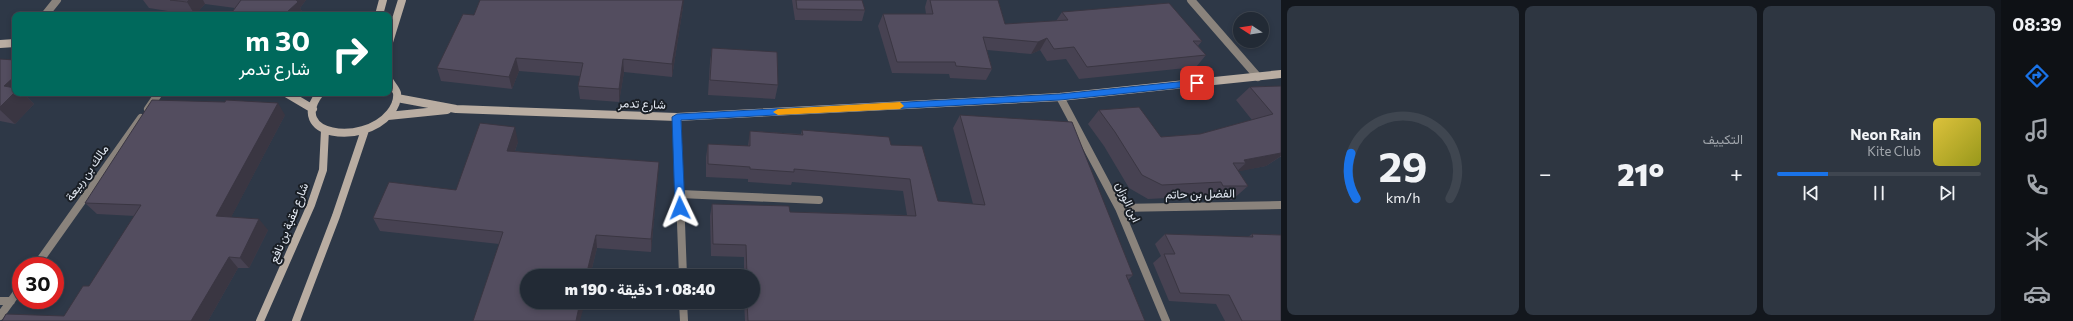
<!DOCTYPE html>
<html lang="ar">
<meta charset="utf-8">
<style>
body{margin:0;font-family:Commissioner,Vazirmatn,sans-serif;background:#2e3641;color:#f1f3f6;direction:rtl;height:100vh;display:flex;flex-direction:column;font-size:15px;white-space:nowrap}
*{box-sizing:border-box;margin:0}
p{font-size:13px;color:#a2a7ad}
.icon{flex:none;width:22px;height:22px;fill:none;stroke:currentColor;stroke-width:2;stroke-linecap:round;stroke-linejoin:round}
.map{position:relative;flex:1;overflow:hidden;direction:ltr}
.sheet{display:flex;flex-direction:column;gap:6px;padding:6px;background:#13171d;width:720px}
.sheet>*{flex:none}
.guide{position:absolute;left:12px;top:12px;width:380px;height:84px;border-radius:8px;box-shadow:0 2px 6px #0003,0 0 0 1px #3f4650;direction:rtl;background:#00695c;color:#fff;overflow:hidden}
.needle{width:26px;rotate:282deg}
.tools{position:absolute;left:1233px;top:12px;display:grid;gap:8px}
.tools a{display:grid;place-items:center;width:36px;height:36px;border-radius:50%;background:#222a35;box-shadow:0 2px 6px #0003,0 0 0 1px #3f4650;font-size:20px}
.speed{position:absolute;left:12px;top:257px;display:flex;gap:8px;font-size:20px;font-weight:700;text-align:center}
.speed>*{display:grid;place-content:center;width:52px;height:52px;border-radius:50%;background:#222a35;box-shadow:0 2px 6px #0003,0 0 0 1px #3f4650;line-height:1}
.speed .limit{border:6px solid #d22;background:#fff;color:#111}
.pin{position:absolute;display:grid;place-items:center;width:34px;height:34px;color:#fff;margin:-17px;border-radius:8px;box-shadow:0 2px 6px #0006}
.me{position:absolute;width:44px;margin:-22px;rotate:358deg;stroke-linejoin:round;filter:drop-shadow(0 0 3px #0008)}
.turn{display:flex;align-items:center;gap:14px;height:84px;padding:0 16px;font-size:18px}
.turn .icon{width:52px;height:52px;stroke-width:2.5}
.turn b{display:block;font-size:28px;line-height:34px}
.big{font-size:30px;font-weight:800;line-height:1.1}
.sheet .card{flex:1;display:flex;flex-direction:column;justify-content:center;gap:6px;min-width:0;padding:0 14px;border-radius:8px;background:#2e3641}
.sheet .dial{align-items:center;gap:0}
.dial svg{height:104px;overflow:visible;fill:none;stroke:#3f4650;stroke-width:7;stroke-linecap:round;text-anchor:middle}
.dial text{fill:#f1f3f6;stroke:none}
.song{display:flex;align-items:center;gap:12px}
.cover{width:48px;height:48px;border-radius:6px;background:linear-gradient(135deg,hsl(50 70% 55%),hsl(60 70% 35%))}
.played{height:4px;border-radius:2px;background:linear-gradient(90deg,#1a73e8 25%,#3f4650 25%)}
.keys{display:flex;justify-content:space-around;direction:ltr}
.heat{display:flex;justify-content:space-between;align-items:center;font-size:22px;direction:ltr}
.sheet .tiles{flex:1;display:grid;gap:6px;grid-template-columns:repeat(3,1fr)}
.trip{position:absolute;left:520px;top:269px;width:240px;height:40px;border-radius:20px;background:#222a35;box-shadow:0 2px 6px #0003,0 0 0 1px #3f4650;font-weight:800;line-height:40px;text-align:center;direction:rtl}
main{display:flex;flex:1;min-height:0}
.tabs{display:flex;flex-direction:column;width:72px;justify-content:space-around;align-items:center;background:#0e1115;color:#a2a7ad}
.tabs .icon{width:28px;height:28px}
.tabs .active{color:#1a73e8}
.tabs b{font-size:18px;color:#f1f3f6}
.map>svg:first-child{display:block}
</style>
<main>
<nav class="tabs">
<b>08:39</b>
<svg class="icon active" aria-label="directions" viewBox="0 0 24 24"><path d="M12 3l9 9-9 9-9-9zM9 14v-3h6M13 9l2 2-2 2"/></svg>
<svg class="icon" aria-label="music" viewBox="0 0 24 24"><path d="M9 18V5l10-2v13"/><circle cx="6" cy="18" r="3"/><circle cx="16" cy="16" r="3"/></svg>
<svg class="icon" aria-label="phone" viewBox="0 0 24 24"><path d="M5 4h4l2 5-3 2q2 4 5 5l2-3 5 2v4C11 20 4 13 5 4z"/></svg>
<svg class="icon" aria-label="climate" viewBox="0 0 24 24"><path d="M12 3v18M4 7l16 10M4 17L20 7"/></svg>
<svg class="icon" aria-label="car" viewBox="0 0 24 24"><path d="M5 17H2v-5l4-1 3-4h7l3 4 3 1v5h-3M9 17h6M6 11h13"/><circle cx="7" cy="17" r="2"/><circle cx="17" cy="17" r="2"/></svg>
</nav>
<section class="sheet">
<div class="tiles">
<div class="card">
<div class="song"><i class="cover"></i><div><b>Neon Rain</b><p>Kite Club</p></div></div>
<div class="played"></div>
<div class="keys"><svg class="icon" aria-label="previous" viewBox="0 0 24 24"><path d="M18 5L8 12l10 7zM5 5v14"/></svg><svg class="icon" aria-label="pause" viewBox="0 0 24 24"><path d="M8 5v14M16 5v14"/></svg><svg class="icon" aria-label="next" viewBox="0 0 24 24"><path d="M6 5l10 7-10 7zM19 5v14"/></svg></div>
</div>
<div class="card"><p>التكييف</p>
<div class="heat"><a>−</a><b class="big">21°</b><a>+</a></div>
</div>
<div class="card dial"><svg viewBox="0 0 100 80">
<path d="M14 69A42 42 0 1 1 86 69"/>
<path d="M14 69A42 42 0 0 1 10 34" stroke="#1a73e8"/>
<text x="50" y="56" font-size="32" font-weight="700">29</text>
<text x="50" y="72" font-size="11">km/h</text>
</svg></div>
</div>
</section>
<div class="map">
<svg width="1281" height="321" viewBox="0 0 1281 321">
<rect width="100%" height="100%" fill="#2e3847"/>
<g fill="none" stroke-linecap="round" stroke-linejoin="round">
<!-- street -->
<path stroke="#8a837c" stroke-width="8" d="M1191,0L1258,77
M45,15L57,0
M1060,97L1119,208L1166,321
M148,109L159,93
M677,117L683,276
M680,194L819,200
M1119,208L1281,205
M36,266L141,118
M0,301H11
M683,302L684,321
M0,316L21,287"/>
<!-- secondary -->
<path stroke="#b9ada2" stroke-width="8" d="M379,15L383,0
M389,42L402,0
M0,44L15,43
M286,93L313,109
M320,93C287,135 362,147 390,113C394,108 398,101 397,93C396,89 391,84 389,80
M397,98L456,109L677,117L1060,97L1281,74
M388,116L447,110
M260,321L311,205L323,170L325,130
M296,321L336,216L365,130"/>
</g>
<!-- wall -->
<path fill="#474252" d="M143,0H306L300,8L304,15H230L235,8L205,4L195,15H193L149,8Z
M792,0H862L865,10L862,21L795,20Z
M927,0H998L1005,24L1056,21L1062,12L1202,41L1198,46L1206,55L1196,67L1079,79L1066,59L1047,61L1040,50L1031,54L987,50L992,69L986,80L950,78L949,74L892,73L878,26L883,14H926L925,7Z
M683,7L672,77L624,72L619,102L580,99L578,86L580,76L519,71L512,89L441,81L437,68L474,15Z
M712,48L778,85L775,99L708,95L710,62Z
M0,59L26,96L34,104L15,124L0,121Z
M1281,86V157H1280L1266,166L1238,171L1248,186L1232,200L1208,199L1206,196L1148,199L1129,188L1104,146L1088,124L1099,110L1161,137L1200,134L1252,120L1236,100L1250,87Z
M285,115L231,217L268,230L249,268H238L208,321H2L64,316L89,286L135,216L97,214L85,203Z
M960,115L1133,275L1128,280L1145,321H745L744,302H753V276H744V257L711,256L710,216L712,204L790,212L907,215L903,191L792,182L791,185L748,182V179L706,177V157L708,144L748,146L750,131L801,134L802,130L891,145L938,201L973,204L953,128Z
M518,142L515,151L658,176L651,252L597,248L590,276H527L499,244L380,231L373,218L456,190Z
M1165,234L1248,237L1252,234L1281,235V321H1225L1216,304L1169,301L1153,263L1161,256L1155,244Z"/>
<!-- shaded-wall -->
<path fill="#3a3642" d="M189,0H203L205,4L195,15L187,2Z
M295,0H306L300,8L304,15H285Z
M683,0H684L683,7L672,77V64Z
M1047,38L1040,50L1031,54L1038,42Z
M516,58L519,71L512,89L509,77Z
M623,59L624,72L619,102V89Z
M15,76V93H29L26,96L34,104L15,124L0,110V107L4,86Z
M278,103L285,115L226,227L216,216Z
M515,127L518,142L510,165L507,151Z
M1281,153V156L1266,166L1236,172L1246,163L1244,160Z
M659,162L658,176L651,252V239Z
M259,219L268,230L249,268L240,258Z
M596,235L597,248L590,276H586Z
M229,257L238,268L208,321H191Z
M580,302H585L580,321H576Z"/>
<!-- building -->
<path fill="#534d5f" stroke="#3a3642" d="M170,0H189L187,2Z
M241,0H296L298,2L287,12L285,15H230Z
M480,0H683L672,64L623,59L619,89L578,86L583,63L516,58L509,77L437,68L463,14L474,15Z
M796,0H862L865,10L797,9Z
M930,0H998L1005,24L1068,20L1062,12L1169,3L1202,41H1193L1206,55L1087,67L1074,47L1054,49L1047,38L1038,42L983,37L992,69L956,66L955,62H897L883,14H933Z
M712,48L777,52L778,85L710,80Z
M0,59L15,60V76L4,86L15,88V92L0,107Z
M1281,86V153L1244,160L1246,163H1233L1248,186H1223L1221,182L1162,185L1142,175L1115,132L1099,110L1139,107L1161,137L1200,134L1273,114L1250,87Z
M152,100L225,102L226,100L278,103L216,216L259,219L240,258L229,257L191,321H2L6,314L64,316L83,286H89L141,205L85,203Z
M960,115L1072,122L1133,275H1126L1145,321H748L747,302H753V276H747L746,245L713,244L712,204L789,206L790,212L916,216L910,179L794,169V172L750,169V167L708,164V144L750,146V131L803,135L802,130L889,137L891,145L922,146L938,201L985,205Z
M480,123L515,127L507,151L659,162L651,239L596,235L586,276H527V302H580L576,321H473L503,232L373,218L389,182L456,190Z
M1165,234L1253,237L1252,234L1281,235V321H1242L1229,295L1180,293L1164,254H1175Z"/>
<!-- route -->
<path fill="#1a73e8" stroke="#114b97" d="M1197,80L1201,83L1197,86L1060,100L681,120L685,208L680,212L675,208L672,117L677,114L1060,94Z"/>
<!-- slow -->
<path fill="#f59e0b" d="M900,102L904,106L900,109L778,115L773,112L778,109Z"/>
<g text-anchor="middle" stroke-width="4" stroke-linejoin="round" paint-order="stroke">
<!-- street labels -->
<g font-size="12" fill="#e5ebf5" stroke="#1a1f26">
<text transform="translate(642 104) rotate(2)" y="4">شارع تدمر</text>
<text transform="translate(87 173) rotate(-55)" y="4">مالك بن ربيعة</text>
<text transform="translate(1200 194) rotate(-1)" y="4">الفضل بن حاتم</text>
<text transform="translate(1128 202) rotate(65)" y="4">ابن الوزان</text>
<text transform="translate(289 223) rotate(-68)" y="4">شارع عقبة بن نافع</text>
</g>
</g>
</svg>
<div class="tools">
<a><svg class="needle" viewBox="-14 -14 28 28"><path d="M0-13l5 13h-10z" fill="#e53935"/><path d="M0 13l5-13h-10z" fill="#a2a7ad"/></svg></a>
</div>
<div class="speed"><div class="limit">30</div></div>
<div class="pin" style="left:1197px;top:83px;background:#d93025"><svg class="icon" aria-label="arrive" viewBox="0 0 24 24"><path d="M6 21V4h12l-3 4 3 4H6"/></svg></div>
<svg class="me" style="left:680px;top:208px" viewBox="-20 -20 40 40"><path d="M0-17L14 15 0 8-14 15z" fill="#1a73e8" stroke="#fff" stroke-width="4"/></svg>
<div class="trip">08:40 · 1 دقيقة · 190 m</div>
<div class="guide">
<div class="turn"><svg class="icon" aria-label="right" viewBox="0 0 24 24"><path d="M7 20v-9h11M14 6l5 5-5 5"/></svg><div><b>30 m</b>شارع تدمر</div></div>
</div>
</div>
</main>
